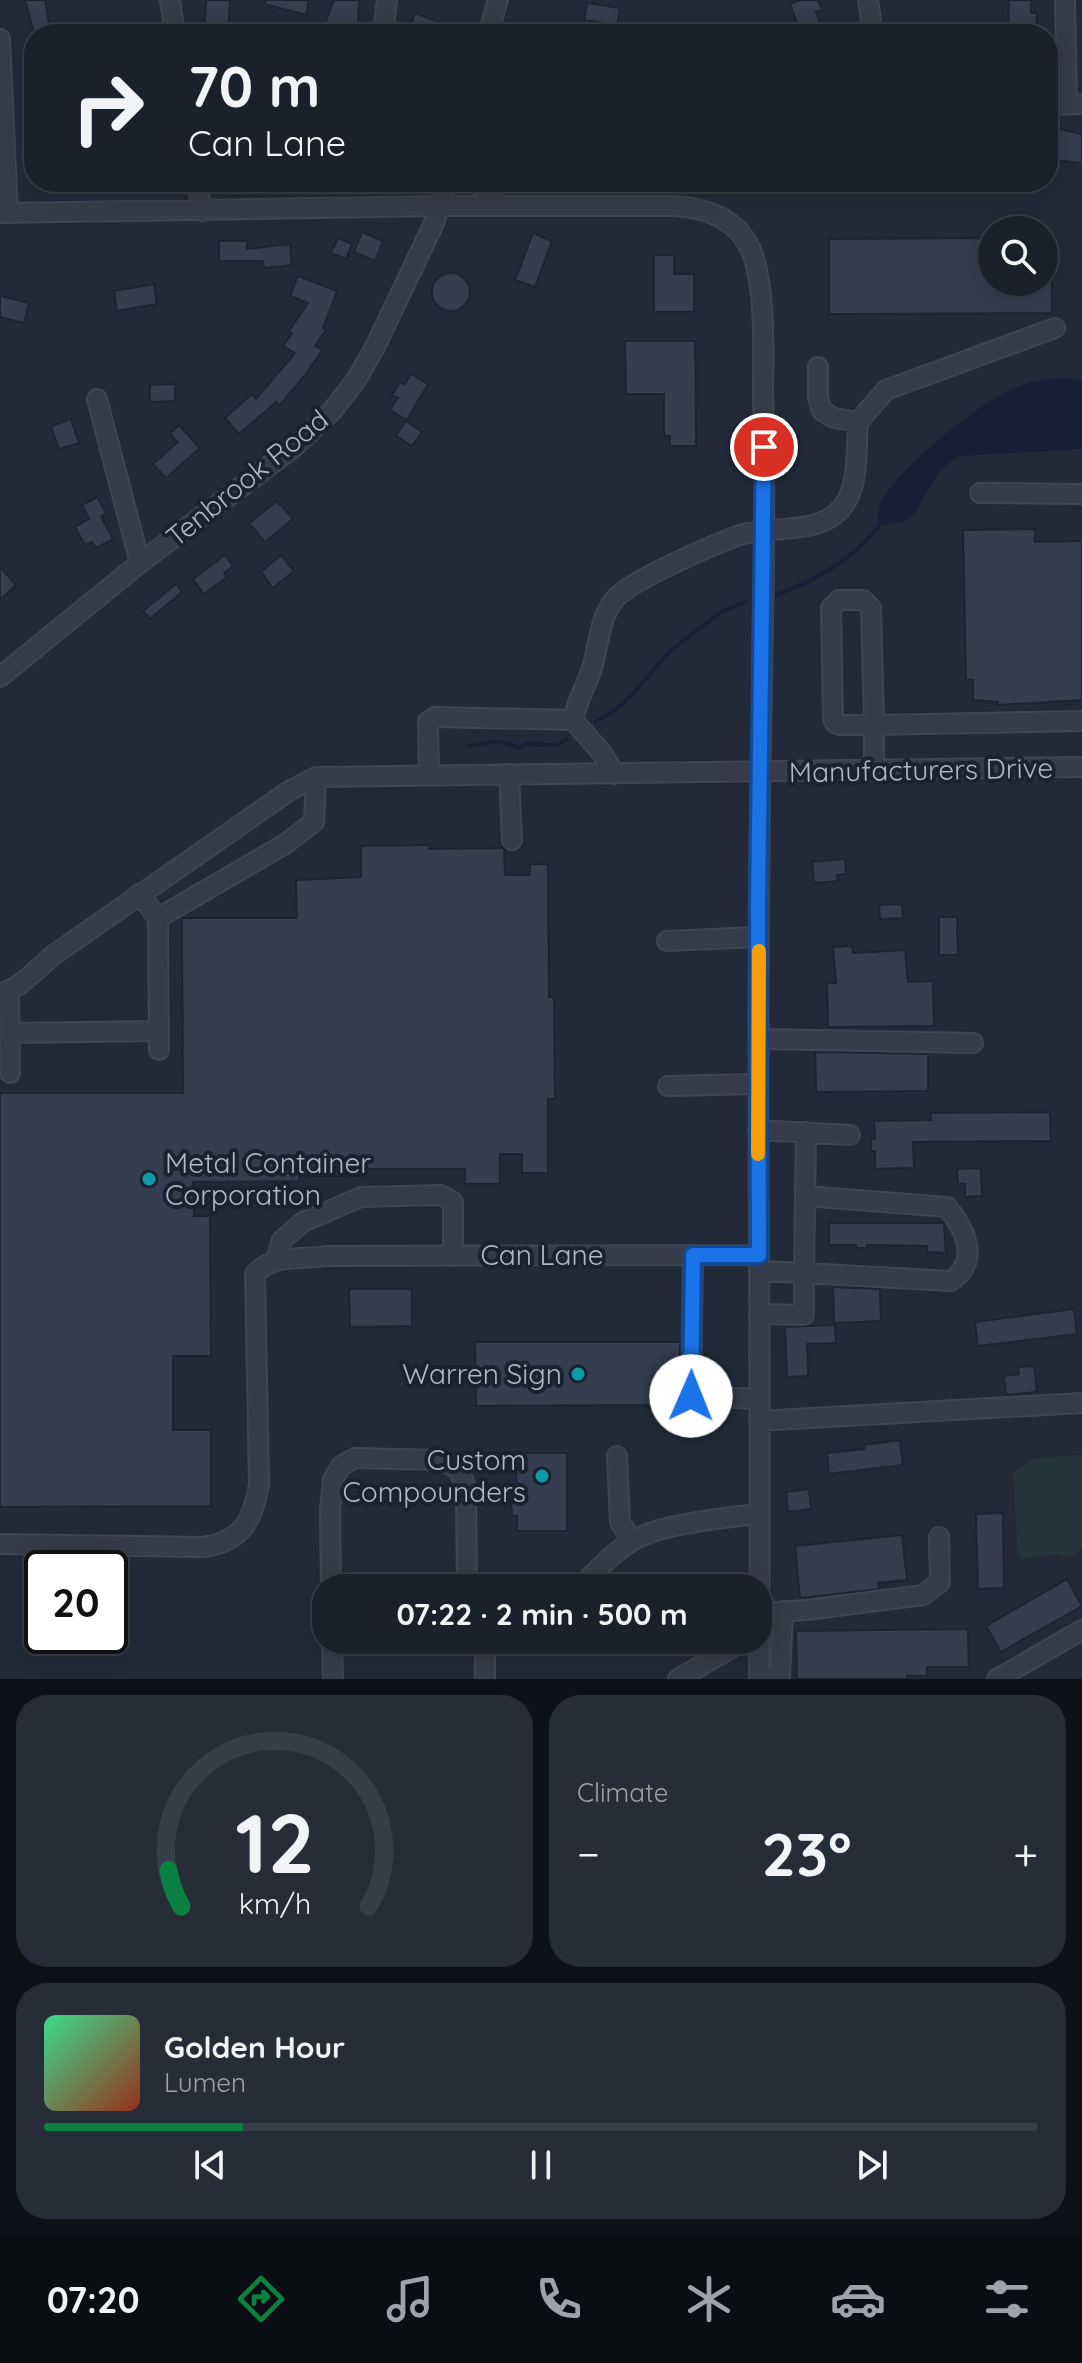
<!DOCTYPE html>
<meta charset="utf-8">
<style>
body{margin:0;font-family:Quicksand,sans-serif;background:#272d38;color:#f1f3f6;height:100vh;display:flex;flex-direction:column;font-size:30px;white-space:nowrap}
*{box-sizing:border-box;margin:0}
p{font-size:26px;color:#9fa3a9}
.icon{flex:none;width:44px;height:44px;fill:none;stroke:currentColor;stroke-width:2;stroke-linecap:round;stroke-linejoin:round}
.map{position:relative;height:1679px;overflow:hidden}
.details{display:flex;flex-direction:column;gap:16px;padding:16px;background:#0e1218;flex:1}
.details>*{flex:none}
.top-card{position:absolute;left:24px;top:24px;width:1034px;height:168px;border-radius:32px;box-shadow:0 4px 20px #0003,0 0 0 2px #383e48;background:#1a202c;color:#f1f3f6;overflow:hidden}
.buttons{position:absolute;left:978px;top:216px;display:grid;gap:16px}
.buttons a{display:grid;place-items:center;width:80px;height:80px;border-radius:50%;background:#1a202c;box-shadow:0 4px 20px #0003,0 0 0 2px #383e48;font-size:40px}
.speed{position:absolute;left:24px;top:1550px;display:flex;gap:16px;font-size:40px;font-weight:700;text-align:center}
.speed>*{display:grid;place-content:center;width:104px;height:104px;border-radius:50%;background:#1a202c;box-shadow:0 4px 20px #0003,0 0 0 2px #383e48;line-height:1}
.speed .limit{border:4px solid #111;border-radius:12px;background:#fff;color:#111}
.pin{position:absolute;display:grid;place-items:center;width:68px;height:68px;color:#fff;margin:-34px;border:4px solid #fff;border-radius:50%;box-shadow:0 2px 8px #0007}
.me{position:absolute;width:88px;margin:-44px;rotate:1deg;stroke-linejoin:round;filter:drop-shadow(0 0 6px #0008)}
.turn{display:flex;align-items:center;gap:28px;height:168px;padding:0 32px;font-size:36px}
.turn .icon{width:104px;height:104px;stroke-width:2.5}
.turn b{display:block;font-size:56px;line-height:68px}
.big{font-size:60px;font-weight:800;line-height:1.1}
.details .card{flex:1;display:flex;flex-direction:column;justify-content:center;gap:12px;min-width:0;padding:0 28px;border-radius:32px;background:#272d38}
.details .dial{align-items:center;gap:0}
.dial svg{height:208px;overflow:visible;fill:none;stroke:#383e48;stroke-width:7;stroke-linecap:round;text-anchor:middle}
.dial text{fill:#f1f3f6;stroke:none}
.song{display:flex;align-items:center;gap:24px}
.cover{width:96px;height:96px;border-radius:12px;background:linear-gradient(135deg,hsl(150 70% 55%),hsl(10 70% 35%))}
.played{height:8px;border-radius:4px;background:linear-gradient(90deg,#0b8043 20%,#383e48 20%)}
.keys{display:flex;justify-content:space-around;direction:ltr}
.heat{display:flex;justify-content:space-between;align-items:center;font-size:44px;direction:ltr}
.details .tiles{flex:1;display:grid;gap:16px;grid-template-columns:1fr 1fr}
.card:last-child{grid-column:span 2}
.trip{position:absolute;left:312px;top:1574px;width:460px;height:80px;border-radius:32px;background:#1a202c;box-shadow:0 4px 20px #0003,0 0 0 2px #383e48;font-weight:800;line-height:80px;text-align:center}
.dock{display:flex;height:128px;justify-content:space-around;align-items:center;background:#0a0d12;color:#9fa3a9}
.dock .icon{width:56px;height:56px}
.dock .active{color:#0b8043}
.dock b{font-size:36px;color:#f1f3f6}
.map>svg:first-child{display:block}
</style>
<div class="map">
<svg width="1082" height="1679" viewBox="0 0 1082 1679">
<rect width="100%" height="100%" fill="#222a3a"/>
<!-- green -->
<path fill="#24363b" d="M1082,1455V1548L1072,1557L1055,1554L1023,1559L1017,1551L1014,1472L1036,1458Z"/>
<!-- water -->
<path fill="#162037" d="M1070,378L1082,381V449L960,456C932,469 928,501 907,521L879,526C876,516 878,505 884,497C904,464 976,406 1010,390C1031,380 1048,378 1070,378Z"/>
<g fill="none" stroke-linecap="round" stroke-linejoin="round">
<!-- stream -->
<path stroke="#162037" stroke-width="4" d="M773,596C813,582 853,560 879,526
M595,722L614,711L631,696L670,651L721,612L745,602
M469,746C491,743 497,738 520,748L526,744L558,745L567,739"/>
</g>
<!-- building -->
<path fill="#343e50" stroke="#1d2331" stroke-width="2" d="M25,0H45L51,34H34Z
M206,0H230L228,34H204Z
M265,0H309L306,15L264,4Z
M334,0H359L358,23L354,34H331L322,31Z
M800,0H818L822,10L816,12L821,25L801,33L790,4Z
M1009,0H1031V13H1037L1036,34H1022V28L1008,27Z
M587,3L620,8L617,25L584,20Z
M415,13L442,23L439,34H408Z
M1059,129L1082,134V163L1055,160L1056,155H1048V136H1058Z
M362,232L383,241L375,261L354,252Z
M533,233L552,241L535,287L515,280Z
M338,238L352,244L346,259L331,253Z
M992,238V282H1052V313L829,314V239Z
M219,241H247V249L290,244L292,265L264,268L263,261H219Z
M654,255H674V274H694V312H654Z
M432 292a19 19 0 1 1 38 0a19 19 0 1 1-38 0Z
M298,276L337,291L323,328L326,330L315,346L322,350L306,374L280,405L276,402L239,434L225,418L252,394L256,399L295,353L283,346L292,333L289,331L308,303L290,296Z
M154,284L157,304L117,311L114,291Z
M0,296L29,303L24,323L0,317Z
M625,341H695L696,446H670V436H664V394H626Z
M411,374L428,384L407,420L390,410L398,398L392,395L400,382L405,384Z
M175,384V401L150,402V385Z
M71,419L79,443L59,449L51,426Z
M406,421L422,432L412,446L396,436Z
M179,425L200,448L166,478L153,464L178,442L170,434Z
M97,497L106,513L101,516L113,539L96,548L92,542L85,545L75,527L89,519L82,505Z
M277,501L293,519L265,542L249,523Z
M1035,529V542L1082,541V700L998,705V702L973,700V680H966L963,530Z
M225,555L233,566L224,573L227,577L204,594L193,579Z
M281,555L294,571L273,588L261,572Z
M0,567L16,585L0,600Z
M176,584L182,592L150,619L143,611Z
M429,845V849L504,848L505,875H530V864H548L549,997H554L555,1099H548V1173H522V1154H500V1184H465V1169H366V1176H299V1181L193,1182L194,1216H210L211,1356H173V1430H211V1506L0,1507V1093H183L182,918H297L296,880L361,877V846Z
M845,859L846,874L837,875L838,881L814,883L812,862Z
M902,904L903,918L880,919L879,905Z
M939,917H957L958,955H939Z
M852,946L853,953L905,950L908,982L933,981L934,1026L828,1027L827,983H836L833,947Z
M815,1052L928,1054V1091L816,1092Z
M1050,1112L1051,1141L913,1142L914,1168L875,1169V1151H871V1139H875L874,1121L931,1120L930,1113Z
M981,1168L982,1196L965,1197V1184H958L957,1169Z
M829,1223H944L946,1253L927,1252V1246L867,1245V1248H856V1245H829Z
M833,1287L880,1289L881,1321L834,1323Z
M349,1289H412V1326L350,1327Z
M1074,1309L1077,1334L978,1346L975,1322Z
M835,1325L836,1343L807,1344L808,1376L787,1377L785,1327Z
M475,1342H680L681,1405L476,1406Z
M1034,1366L1037,1392L1006,1395L1004,1376L1019,1374L1018,1367Z
M900,1440L903,1465L829,1474L827,1453L864,1449V1445Z
M516,1453H567V1531H517V1516H512L511,1499H517Z
M809,1489L811,1509L788,1512L786,1492Z
M1003,1513L1004,1588L978,1589L976,1514Z
M902,1535L907,1580L878,1583L879,1589L800,1598L795,1546Z
M1067,1579L1082,1606L1001,1652L986,1626Z
M968,1629L969,1667H927V1676H907V1679H797L796,1631Z"/>
<g fill="none" stroke-linecap="round" stroke-linejoin="round">
<!-- minor casing -->
<g stroke="#3f4553" stroke-width="22">
<path id="minor" d="M170,0L175,34
M868,0L873,34
M1065,0L1067,104
M383,34L387,0
M488,34L498,0
M0,39L8,213
M1048,105L1082,104
M197,182L202,211
M476,182L500,206
M0,213L439,206H674C709,208 740,220 753,255C766,295 763,351 763,393C766,507 763,622 761,737C755,1051 762,1365 759,1679
M97,399L140,563
M858,422L886,390L1055,328
M980,493L1082,494
M839,600H863L871,608L874,725H840L835,723L833,718L831,608Z
M0,677L140,563L293,448L332,411L356,380L375,347L435,221L446,182
M874,771V725L1082,721
M429,774L428,722L435,717L573,720
M509,774L512,840
M615,774L601,752L573,720C577,701 586,686 592,668C599,645 599,618 615,599C629,581 715,544 740,535C775,524 826,538 847,500C859,479 856,445 858,422L834,418L822,411L818,398V367
M139,894L158,918L159,1050
M158,918L285,844L314,822L316,777
M667,941L758,937
M9,991L10,1073
M0,993C20,990 39,966 55,954C133,899 211,845 289,791L316,777L1082,767
M9,1033L159,1031
M759,1039L973,1043
M668,1086L758,1084
M758,1130L850,1135
M693,1255L691,1396L759,1399
M276,1260L282,1240L303,1222L361,1197L441,1195L453,1202V1256
M759,1271L804,1273L806,1132
M759,1314L804,1315V1273L951,1281C980,1261 966,1230 947,1207L805,1196
M759,1421L1082,1403
M617,1456L620,1522L632,1541
M0,1544L203,1547C242,1542 253,1520 259,1484L255,1274C272,1254 301,1260 326,1256L759,1255
M331,1588L330,1509L333,1480L341,1466L355,1458L440,1460C456,1466 462,1472 466,1489L467,1588
M579,1588C598,1570 617,1547 642,1536C668,1524 729,1517 759,1514
M759,1613L807,1610L923,1595L940,1582L939,1537
M332,1640L333,1679
M485,1640V1679
M759,1677H780L783,1611
M678,1679L745,1640
M997,1679L1082,1630"/>
</g>
<!-- minor -->
<use href="#minor" stroke="#363c4a" stroke-width="18"/>
</g>
<g fill="none" stroke-linecap="round" stroke-linejoin="round">
<!-- route casing -->
<g stroke="#114b97" stroke-width="20">
<path id="route" d="M691,1396L693,1255H759L758,903L764,447"/>
</g>
<!-- route -->
<use href="#route" stroke="#1a73e8" stroke-width="14"/>
<!-- slow -->
<path stroke="#f59e0b" stroke-width="14" d="M758,1154L759,951"/>
</g>
<!-- markers -->
<g fill="#0f9aa8" stroke="#1b212f" stroke-width="3">
<circle cx="149" cy="1179" r="8"/>
<circle cx="578" cy="1374" r="8"/>
<circle cx="542" cy="1476" r="8"/>
</g>
<g text-anchor="middle" stroke-width="8" stroke-linejoin="round" paint-order="stroke">
<!-- street labels -->
<g font-size="28" fill="#b1b7c6" stroke="#1b212f">
<text transform="translate(247 478) rotate(-39)" y="10">Tenbrook Road</text>
<text transform="translate(921 770) rotate(-1)" y="10">Manufacturers Drive</text>
<text x="542" y="1265">Can Lane</text>
</g>
<!-- poi labels -->
<g font-size="28" fill="#b1b7c6" stroke="#1b212f" text-anchor="end">
<text x="165" y="1173" text-anchor="start">Metal Container<tspan x="165" dy="32">Corporation</tspan></text>
<text x="562" y="1384">Warren Sign</text>
<text x="526" y="1470">Custom<tspan x="526" dy="32">Compounders</tspan></text>
</g>
</g>
</svg>
<div class="buttons">
<a><svg class="icon" aria-label="search" viewBox="0 0 24 24"><circle cx="10" cy="10" r="6"/><path d="M15 15l6 6"/></svg></a>
</div>
<div class="speed"><div class="limit">20</div></div>
<div class="pin" style="left:764px;top:447px;background:#d93025"><svg class="icon" aria-label="arrive" viewBox="0 0 24 24"><path d="M6 21V4h12l-3 4 3 4H6"/></svg></div>
<svg class="me" style="left:691px;top:1396px" viewBox="-20 -20 40 40"><circle r="19" fill="#fff"/><path d="M0-13L10 11 0 6-10 11z" fill="#1a73e8"/></svg>
<div class="trip">07:22 · 2 min · 500 m</div>
<div class="top-card">
<div class="turn"><svg class="icon" aria-label="right" viewBox="0 0 24 24"><path d="M7 20v-9h11M14 6l5 5-5 5"/></svg><div><b>70 m</b>Can Lane</div></div>
</div>
</div>
<section class="details">
<div class="tiles">
<div class="card dial"><svg viewBox="0 0 100 80">
<path d="M14 69A42 42 0 1 1 86 69"/>
<path d="M14 69A42 42 0 0 1 9 55" stroke="#0b8043"/>
<text x="50" y="56" font-size="32" font-weight="700">12</text>
<text x="50" y="72" font-size="11">km/h</text>
</svg></div>
<div class="card"><p>Climate</p>
<div class="heat"><a>−</a><b class="big">23°</b><a>+</a></div>
</div>
<div class="card">
<div class="song"><i class="cover"></i><div><b>Golden Hour</b><p>Lumen</p></div></div>
<div class="played"></div>
<div class="keys"><svg class="icon" aria-label="previous" viewBox="0 0 24 24"><path d="M18 5L8 12l10 7zM5 5v14"/></svg><svg class="icon" aria-label="pause" viewBox="0 0 24 24"><path d="M8 5v14M16 5v14"/></svg><svg class="icon" aria-label="next" viewBox="0 0 24 24"><path d="M6 5l10 7-10 7zM19 5v14"/></svg></div>
</div>
</div>
</section>
<nav class="dock">
<b>07:20</b>
<svg class="icon active" aria-label="directions" viewBox="0 0 24 24"><path d="M12 3l9 9-9 9-9-9zM9 14v-3h6M13 9l2 2-2 2"/></svg>
<svg class="icon" aria-label="music" viewBox="0 0 24 24"><path d="M9 18V5l10-2v13"/><circle cx="6" cy="18" r="3"/><circle cx="16" cy="16" r="3"/></svg>
<svg class="icon" aria-label="phone" viewBox="0 0 24 24"><path d="M5 4h4l2 5-3 2q2 4 5 5l2-3 5 2v4C11 20 4 13 5 4z"/></svg>
<svg class="icon" aria-label="climate" viewBox="0 0 24 24"><path d="M12 3v18M4 7l16 10M4 17L20 7"/></svg>
<svg class="icon" aria-label="car" viewBox="0 0 24 24"><path d="M5 17H2v-5l4-1 3-4h7l3 4 3 1v5h-3M9 17h6M6 11h13"/><circle cx="7" cy="17" r="2"/><circle cx="17" cy="17" r="2"/></svg>
<svg class="icon" aria-label="filters" viewBox="0 0 24 24"><path d="M4 7h16M4 17h16"/><circle cx="9" cy="7" r="2"/><circle cx="15" cy="17" r="2"/></svg>
</nav>
